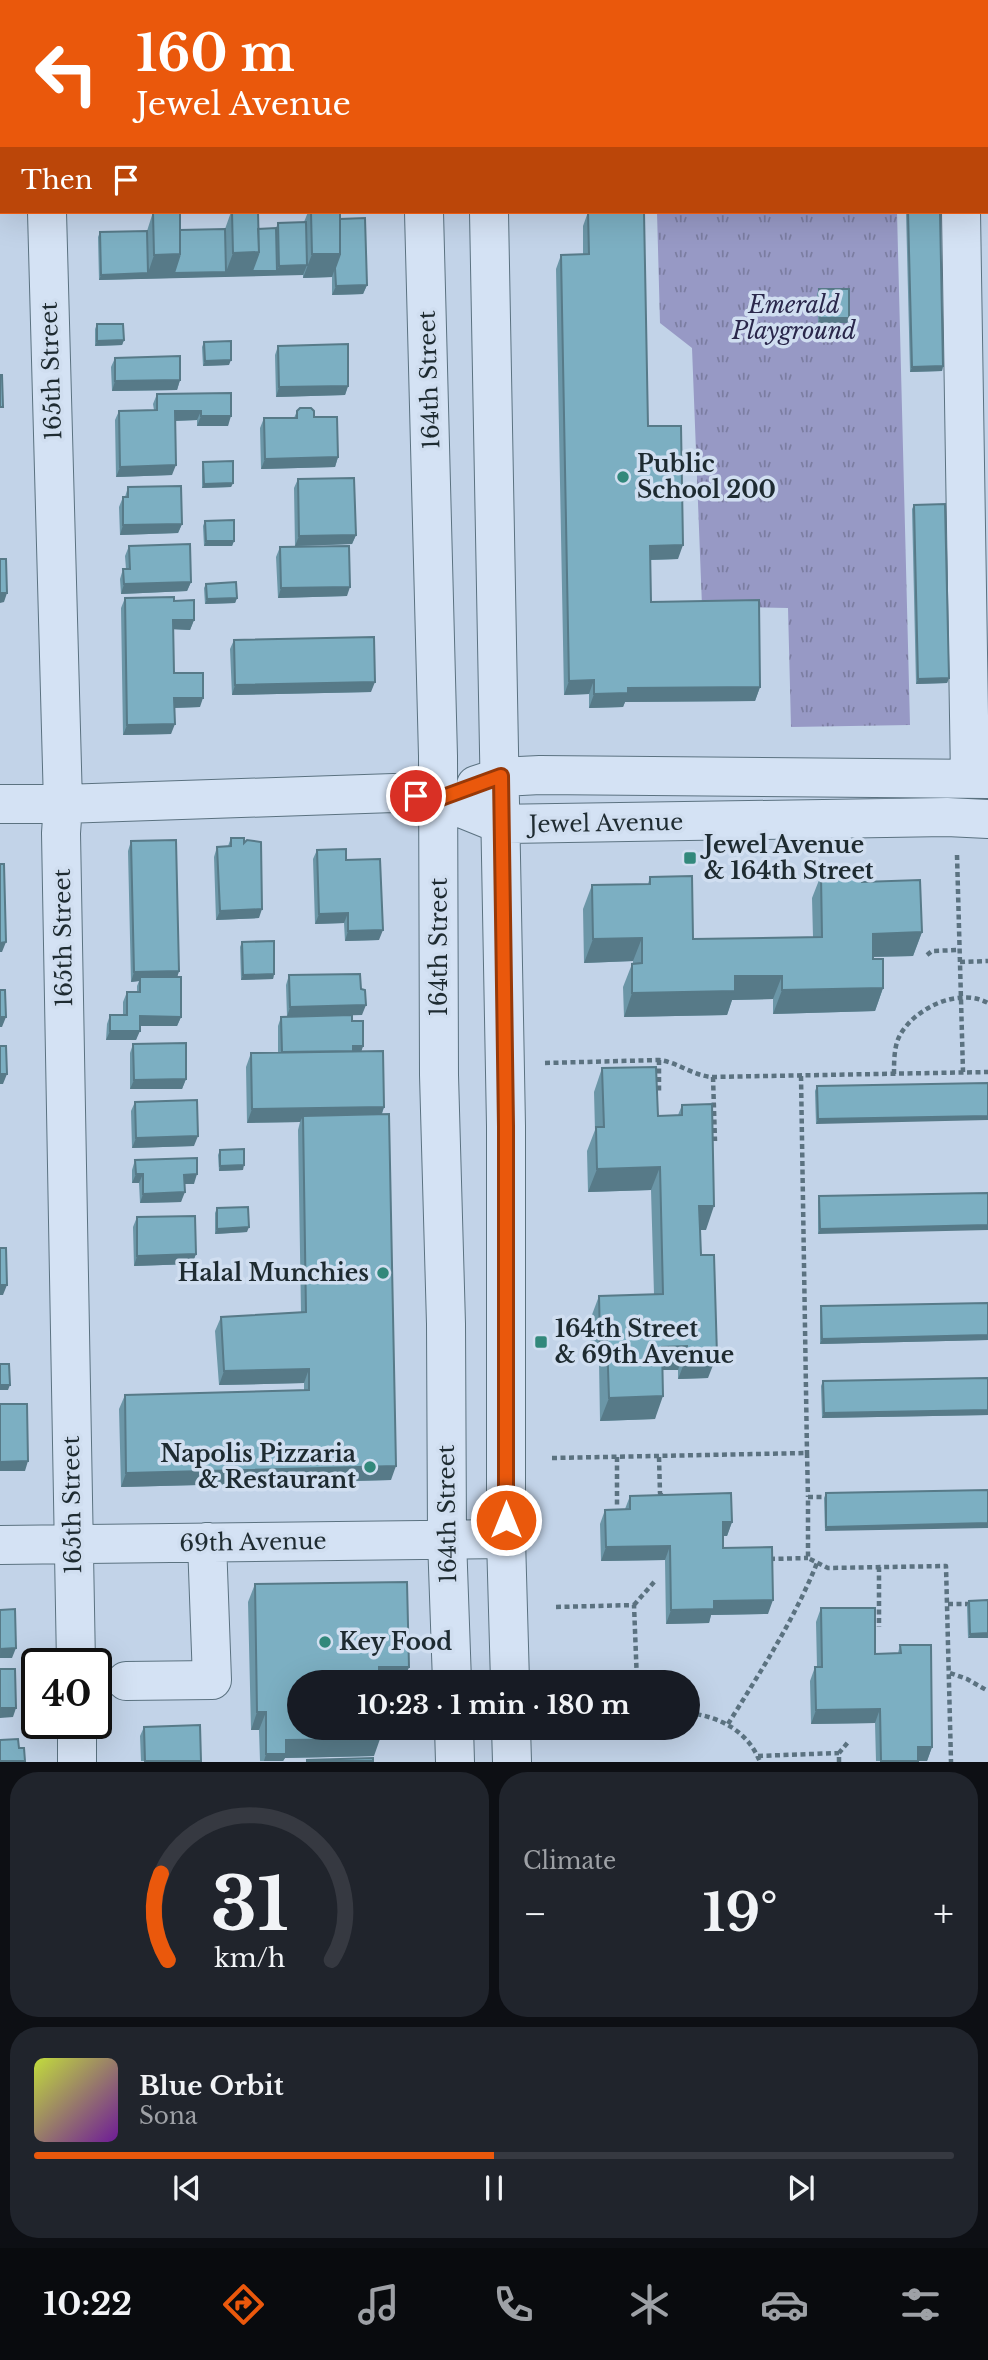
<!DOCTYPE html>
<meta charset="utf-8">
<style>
body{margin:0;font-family:"Libre Baskerville",serif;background:#20242c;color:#f1f3f6;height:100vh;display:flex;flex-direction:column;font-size:26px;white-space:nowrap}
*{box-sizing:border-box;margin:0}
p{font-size:23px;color:#9ea1a6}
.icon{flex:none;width:38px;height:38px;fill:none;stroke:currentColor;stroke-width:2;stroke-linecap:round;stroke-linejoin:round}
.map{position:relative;height:1762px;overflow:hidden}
.side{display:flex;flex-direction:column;gap:10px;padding:10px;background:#0d0f14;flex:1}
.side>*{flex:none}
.banner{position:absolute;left:0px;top:0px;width:989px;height:214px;box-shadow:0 7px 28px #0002;background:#ea580c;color:#fff;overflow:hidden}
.speed{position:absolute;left:21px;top:1648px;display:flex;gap:14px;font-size:35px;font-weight:700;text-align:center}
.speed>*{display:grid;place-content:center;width:91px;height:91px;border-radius:50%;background:#171b24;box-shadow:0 7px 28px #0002;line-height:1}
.speed .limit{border:4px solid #111;border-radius:10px;background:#fff;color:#111}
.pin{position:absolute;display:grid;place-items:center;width:60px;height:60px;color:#fff;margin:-30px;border:4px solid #fff;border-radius:50%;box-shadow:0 2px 7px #0007}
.me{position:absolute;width:77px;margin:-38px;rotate:0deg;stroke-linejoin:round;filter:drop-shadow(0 0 5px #0008)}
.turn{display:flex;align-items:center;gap:24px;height:147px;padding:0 21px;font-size:32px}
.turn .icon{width:91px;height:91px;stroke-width:2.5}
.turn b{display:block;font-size:49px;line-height:60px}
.then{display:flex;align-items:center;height:66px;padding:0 21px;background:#0003;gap:14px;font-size:26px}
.big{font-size:52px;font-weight:700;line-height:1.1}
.side .tile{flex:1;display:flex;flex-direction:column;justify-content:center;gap:10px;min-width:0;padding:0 24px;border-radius:28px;background:#20242c}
.side .dial{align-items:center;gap:0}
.dial svg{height:182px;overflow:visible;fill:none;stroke:#363941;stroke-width:7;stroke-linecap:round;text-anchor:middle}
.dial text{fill:#f1f3f6;stroke:none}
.song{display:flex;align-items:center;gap:21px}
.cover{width:84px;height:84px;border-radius:10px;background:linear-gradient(135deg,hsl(70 70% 55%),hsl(280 70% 35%))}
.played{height:7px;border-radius:4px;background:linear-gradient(90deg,#ea580c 50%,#363941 50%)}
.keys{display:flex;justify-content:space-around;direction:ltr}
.heat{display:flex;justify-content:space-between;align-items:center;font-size:38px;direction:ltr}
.side .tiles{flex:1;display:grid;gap:10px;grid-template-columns:1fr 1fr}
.tile:last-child{grid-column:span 2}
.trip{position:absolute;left:287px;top:1670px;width:413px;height:70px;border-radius:35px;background:#171b24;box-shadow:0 7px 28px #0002;font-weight:700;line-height:70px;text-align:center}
.tab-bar{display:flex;height:112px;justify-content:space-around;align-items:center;background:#090b0e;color:#9ea1a6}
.tab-bar .icon{width:49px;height:49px}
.tab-bar .current{color:#ea580c}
.tab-bar b{font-size:32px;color:#f1f3f6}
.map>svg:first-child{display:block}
</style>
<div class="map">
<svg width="988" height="1762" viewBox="0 0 988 1762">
<defs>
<pattern id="grass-tufts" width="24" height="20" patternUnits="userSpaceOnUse" patternTransform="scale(1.75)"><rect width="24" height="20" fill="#9799c5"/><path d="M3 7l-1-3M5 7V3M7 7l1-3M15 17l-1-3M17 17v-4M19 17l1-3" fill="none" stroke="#7b7da1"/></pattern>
</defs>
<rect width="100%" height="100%" fill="#c2d3e8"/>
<!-- grass -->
<path fill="url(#grass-tufts)" d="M657,212H897L910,725L791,727L788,608L702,606L692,348L660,323Z"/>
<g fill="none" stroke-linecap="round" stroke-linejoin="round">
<!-- minor casing -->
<g stroke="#5b7280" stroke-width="40">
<path id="minor" d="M42,0V2
M422,0V2
M485,0V2
M863,2V0
M987,96H988
M0,185L2,184
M47,212L63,804L61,833L76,1664
M424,212L438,756L439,1075L446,1324L447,1539L452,1682
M489,212L506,1126V1539L510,1682
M961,212L970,779
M476,785L501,777L540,775L988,779
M0,804H63L394,793L438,799L500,824L947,817L988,819
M0,1545L506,1539
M126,1681L212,1680L207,1542
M77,1724V1762
M454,1727L455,1762
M511,1727L512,1762"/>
</g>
<!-- path -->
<path stroke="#5b7280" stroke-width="4.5" stroke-dasharray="5 3.5" stroke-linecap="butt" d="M957,855L963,1072
M927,955L932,951L959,950
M960,962L988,961
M659,1060V1093
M545,1063L659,1060C677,1062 692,1075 711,1077L988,1072
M894,1074C894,1061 894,1046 900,1035C915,1008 959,987 988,1003
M801,1076L807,1453
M713,1077L715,1141
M617,1457V1506
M659,1457L660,1493L664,1499
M552,1458L807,1453L808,1497
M830,1497H808V1558L828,1568L946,1566L951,1762
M770,1559L808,1558
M879,1567V1627
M948,1604H973
M634,1605L655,1581
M556,1607L634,1605L637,1682
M950,1673L967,1679L988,1691
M688,1713C719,1716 748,1731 760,1762
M728,1724C761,1671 794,1620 817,1563
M758,1756L839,1753
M839,1762V1753L849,1741"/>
<!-- minor -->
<use href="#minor" stroke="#d4e2f4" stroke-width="38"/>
</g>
<!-- wall -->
<path fill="#6b96a7" d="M153,212L180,230L225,229L231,212H258V229L276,228L278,223L304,222L308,212H340V219L367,285L363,294L332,295V277L303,278V274L99,280L98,237L100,232L147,231Z
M588,212L648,426L678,559L651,560V602L760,687L755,701L625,702L623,707L589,708V694L564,695L556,269L561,255H583V226Z
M906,212H940L943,366L942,371L910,372Z
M819,289L849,318L847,323H818L817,294Z
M97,324L124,340L122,345L95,346V329Z
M204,342L229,365L203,366L202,347Z
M278,346L348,386L345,395L276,397L275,355Z
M115,358L180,380L177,390L112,391L111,367Z
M231,393L228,426H197V420L175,421L172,475L116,477L115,420L119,411L154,410L153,404L157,394Z
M297,411L314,417L338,457L335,467L261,469L260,428L264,418H294Z
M203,462L233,483L231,487L202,488V467Z
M298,479L356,535L352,544L295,546L294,488Z
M128,487L182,524L178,533L120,535L119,507L123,497H125Z
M914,505L949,678L947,683L916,684L912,509Z
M205,521L234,541L232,546H204L203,526Z
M129,546L191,582L187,591L121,594L120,579L123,569H126L125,556Z
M280,547L347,596L278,598L276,557Z
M206,584L237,598L235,603L205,604L204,588Z
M125,598L174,601L194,620L190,630L173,629L174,673L200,707L174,708L171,734L123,735L121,608Z
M234,640L371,692L232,695L230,649Z
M231,838L244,843L259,918L216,920L214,857L217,847L228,846Z
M131,841L179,971L177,977L181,1017L177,1026H140L136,1040H106L107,1024L110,1015H123V1002L127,992H137V986L139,981L131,982L128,851Z
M317,850L346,860L379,940L345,941L344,923L315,924L313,859Z
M821,875L862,882L922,932L913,956L873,957L883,988L875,1011L773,1014V999L732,1000L727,1015L624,1017L623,987L632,964H633V961L584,963L583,909L592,885L648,884L650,877L693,939L813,937L812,898Z
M242,942L274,974L273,979L241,980L240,947Z
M289,975L362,1015H344L352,1021L363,1046L361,1051L384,1107L382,1114L391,1480L121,1487L119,1409L125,1395L304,1391V1383L219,1385L215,1331L221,1317L301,1312L298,1130L300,1122L247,1123L246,1067L251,1053H278V1026L281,1017L287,1016L286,985Z
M133,1044L186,1079L182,1089H130V1053Z
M602,1068L658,1116L678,1115L682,1105L706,1230H700L708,1378L678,1379V1370H663L655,1419L600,1421L599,1361L591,1362L590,1320L599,1296L654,1294L651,1190L588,1192L587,1151L595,1130L594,1092Z
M988,1083L816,1124L815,1091L817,1086Z
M135,1102L194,1146L132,1148L131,1111Z
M220,1150L243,1170L219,1171L218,1155Z
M135,1160L194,1184H184L181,1202L140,1203L139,1183H132V1170Z
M988,1193L818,1234V1201L819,1196Z
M217,1208L247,1232L215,1234V1213Z
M137,1217L196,1254L192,1264L134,1266L133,1227Z
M988,1303V1340L820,1344V1311L821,1306Z
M988,1378V1415L822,1418L821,1386L823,1381Z
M988,1490L825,1531L824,1498L826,1493Z
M630,1496L732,1522L727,1536H723V1548L768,1614L711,1615L709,1623L666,1624L665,1560L601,1561L600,1524L605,1510L625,1509Z
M255,1584L409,1667L403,1682H299L374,1756L285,1758L283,1761H260L259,1730H251L248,1602Z
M988,1600L968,1638L967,1606L969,1601Z
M821,1608L875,1654L898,1653L900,1645L932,1747L927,1761H876L875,1723L811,1724L810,1681L815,1667H817L816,1622Z
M144,1727L201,1761H141L140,1736Z"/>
<!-- shaded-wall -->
<path fill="#577a88" d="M0,108H2V118H0Z
M259,252L277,271L279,266L307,265L303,275L99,280L101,275L148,273L154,255L180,254L226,272L233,253Z
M312,254H340L332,277L303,278Z
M367,285L363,294L332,295L336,286Z
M820,318H849L847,323H818Z
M124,340L122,345L95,346L97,341Z
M231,360L229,365L203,366L205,361Z
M943,366L942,371L910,372L912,367Z
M180,380L177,390L112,391L115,381Z
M348,386L345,395L276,397L279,387Z
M175,411H201L197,420L171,421Z
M201,416H231L228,426H197Z
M338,457L335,467L261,469L265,459Z
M176,465L172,475L116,477L120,467Z
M233,483L231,487L202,488L204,484Z
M182,524L178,533L120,535L123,525Z
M356,535L352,544L295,546L299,536Z
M206,541H234L232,546H204Z
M683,545L678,559L645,560L650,546Z
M191,582L187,591L121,594L124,584Z
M350,587L347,596L278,598L281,588Z
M0,593H7L4,602L0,603Z
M237,598L235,603L205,604L207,599Z
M173,620H194L190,630L169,629Z
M949,678L947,683L916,684L918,679Z
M594,680L589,694L564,695L569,681Z
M375,682L371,692L232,695L235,685Z
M760,687L755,701L625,702L623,707L589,708L594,694L628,688Z
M174,698H203L200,707L171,708Z
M175,724L171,734L123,735L127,725Z
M262,909L259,918L216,920L220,911Z
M348,913L344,923L315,924L319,914Z
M383,930L379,940L345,941L348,931Z
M922,932L913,956L864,957L873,934Z
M642,938L633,961L584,963L593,939Z
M6,942L2,952H0V943Z
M179,971L176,981L140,977L139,981L131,982L134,972Z
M274,974L273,979L241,980L243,975Z
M735,976H782L773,999L732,1000L727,1015L624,1017L632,993Z
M883,988L875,1011L773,1014L782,990Z
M366,1005L362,1015L287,1017L290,1007Z
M140,1016L181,1017L177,1026H136Z
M0,1017H6L2,1027H0Z
M110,1031H140L136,1040H106Z
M353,1046H363L360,1056H351Z
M0,1074H7L3,1084H0Z
M186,1079L182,1089H130L134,1080Z
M384,1107L379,1121L303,1116L300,1122L247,1123L252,1109Z
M988,1116V1120L816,1124L818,1119Z
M198,1136L194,1146L132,1148L136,1138Z
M244,1165L243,1170L219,1171L220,1166Z
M660,1167L651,1190L588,1192L597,1169Z
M136,1174H143L139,1183H132Z
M197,1174L194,1184H181L184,1175Z
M185,1192L181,1202L140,1203L143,1194Z
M699,1206H714L706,1230H691Z
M988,1225V1230L818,1234L820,1229Z
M249,1227L247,1232L215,1234L217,1229Z
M196,1254L192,1264L134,1266L137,1256Z
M0,1285H7L3,1295H0Z
M988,1335V1340L820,1344L822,1339Z
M600,1338H607L599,1361L591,1362Z
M687,1346L678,1370H654L662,1347Z
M717,1355L708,1378L678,1379L687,1356Z
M309,1369L304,1383L219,1385L224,1371Z
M0,1385H10L8,1390H0Z
M663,1396L655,1419L600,1421L609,1398Z
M988,1410V1415L822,1418L824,1413Z
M28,1461L25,1471H0V1462Z
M396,1466L391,1480L121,1487L126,1473Z
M723,1522H732L727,1536H717Z
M988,1523V1528L825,1531L826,1527Z
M670,1546L665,1560L601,1561L606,1547Z
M773,1600L768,1614L711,1615L709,1623L666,1624L671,1610L714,1601Z
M988,1633V1638H968L970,1634Z
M16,1648L12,1658H0V1649Z
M379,1667H409L403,1682H374Z
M0,1708H16L13,1717L0,1718Z
M880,1709L875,1723L811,1724L816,1710Z
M257,1712H266L259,1730H251Z
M380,1739L374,1756L285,1758L283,1761H264L266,1754L286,1740Z
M918,1747H932L927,1761H913Z"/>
<!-- building -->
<path fill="#7cafc2" stroke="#577a88" stroke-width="2" d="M179,0H197V2H179Z
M283,0H317V2H283Z
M317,0H344V2H317Z
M548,0H802V2H548Z
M912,0H967V2H912Z
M972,0H988V5H987V2H972Z
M0,34H2V108H0Z
M153,212H180V254L154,255Z
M232,212H258L259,252L233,253Z
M311,212H340V254H312Z
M588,212H644L648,426H681L683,545L650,546L651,602L759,600L760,687L628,688V693L594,694V680L569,681L561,255L589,254Z
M908,212H940L943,366L912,367Z
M365,218L367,285L336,286L335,268L340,254V219Z
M306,222L307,265L279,266L278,223Z
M276,228L277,271H252L259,252L258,229Z
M225,229L226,272L174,273L180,254V230Z
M147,231L148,273L101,275L100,232Z
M819,289H849V318H820Z
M97,324H123L124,340L97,341Z
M231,341V360L205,361L204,342Z
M348,344V386L279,387L278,346Z
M180,356V380L115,381V358Z
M0,375H2L3,407H0Z
M231,393V416H201V411H175L176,465L120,467L119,411L157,410V394Z
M300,408H311L314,411V417H337L338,457L265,459L264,418H297V411Z
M233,461V483L204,484L203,462Z
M354,478L356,535L299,536L298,479Z
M181,486L182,524L123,525V497H128V487Z
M945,504L949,678L918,679L914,505Z
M234,520V541H206L205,521Z
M190,544L191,582L124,584L123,569H130L129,546Z
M349,546L350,587L281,588L280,547Z
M0,559H6L7,593H0Z
M236,582L237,598L207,599L206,584Z
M174,597V601L194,600V620H173L174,673H203V698H174L175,724L127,725L125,598Z
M374,637L375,682L235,685L234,640Z
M231,838H244V843L247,840L261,842L262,909L220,911L217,847L231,846Z
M176,840L179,971L134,972L131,841Z
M346,849V860L380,859L383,930L348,931V913L319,914L317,850Z
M0,864H4L6,942L0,943Z
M861,874L862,882L920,880L922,932L873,934V959H883V988L782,990V976H735V991L632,993V964L642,963V938L593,939L592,885L650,884V877L692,876L693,939L822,937L821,875Z
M274,941V974L243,975L242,942Z
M360,974L361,989L365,990L366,1005L290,1007L289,975Z
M140,977H181V1017L140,1016V1031H110V1015H127V992H140Z
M0,990H5L6,1017H0Z
M352,1015V1021H363V1046H353V1051L282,1052L281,1017Z
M186,1043V1079L134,1080L133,1044Z
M0,1046H6L7,1074H0Z
M383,1051L384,1107L252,1109L251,1053Z
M656,1067L658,1116L682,1115V1105L712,1104L714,1206H699L700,1229L701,1255H714L717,1355L687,1356V1346L662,1347L663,1396L609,1398L607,1338H600L599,1296L663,1294L660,1167L597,1169L596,1127H604L602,1068Z
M988,1083V1116L818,1119L817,1086Z
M197,1100L198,1136L136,1138L135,1102Z
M389,1114L396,1466L126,1473L125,1395L309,1390V1369L224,1371L221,1317L306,1312L303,1116Z
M244,1149V1165L220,1166V1150Z
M197,1158V1174L184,1175L185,1192L143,1194V1174H136L135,1160Z
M988,1193V1225L820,1229L819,1196Z
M248,1207L249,1227L217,1229V1208Z
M195,1216L196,1254L137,1256V1217Z
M0,1248H6L7,1285H0Z
M988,1303V1335L822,1339L821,1306Z
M0,1364H9L10,1385H0Z
M988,1378V1410L824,1413L823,1381Z
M0,1404H27L28,1461L0,1462Z
M988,1490V1523L826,1527V1493Z
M731,1493L732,1522H723V1548L772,1547L773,1600L714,1601V1609L671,1610L670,1546L606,1547L605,1510L630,1509V1496Z
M407,1582L409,1667H379V1682H299V1727H380V1739L286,1740V1754H266V1712H257L255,1584Z
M988,1600V1633L970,1634L969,1601Z
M821,1608H875V1654L901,1653L900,1645H931L932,1747H918V1761H881L880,1709L816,1710L815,1667H822Z
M15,1609L16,1648L0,1649V1610Z
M0,1669H15L16,1708H0Z
M200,1725L201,1761H145L144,1727Z
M18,1739L19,1748H24L25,1761H0V1740Z
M373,1758V1761H307V1760Z"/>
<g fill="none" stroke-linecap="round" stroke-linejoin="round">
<!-- route casing -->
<g stroke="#983908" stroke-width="18">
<path id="route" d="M416,796L438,799L501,776L506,1126V1520"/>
</g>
<!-- route -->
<use href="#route" stroke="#ea580c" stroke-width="12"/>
</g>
<!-- markers -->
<g fill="#32887b" stroke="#d0def0" stroke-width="2.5">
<circle cx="623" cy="477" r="7"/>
<rect x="683" y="851" width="14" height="14" rx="3.5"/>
<circle cx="383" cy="1273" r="7"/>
<rect x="534" y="1335" width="14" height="14" rx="3.5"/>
<circle cx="370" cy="1467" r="7"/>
<circle cx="325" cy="1642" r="7"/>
</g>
<g text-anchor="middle" stroke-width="7" stroke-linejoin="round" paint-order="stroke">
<!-- park labels -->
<g font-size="23" font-style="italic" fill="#2a274b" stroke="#d0def0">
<text x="794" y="313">Emerald<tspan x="794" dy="26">Playground</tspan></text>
</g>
<!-- street labels -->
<g font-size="23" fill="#1e2b31" stroke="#d0def0">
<text transform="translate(51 371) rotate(-92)" y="8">165th Street</text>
<text transform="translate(429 380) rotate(-92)" y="8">164th Street</text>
<text transform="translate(606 823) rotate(-1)" y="8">Jewel Avenue</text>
<text transform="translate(63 938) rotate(-91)" y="8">165th Street</text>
<text transform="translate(439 947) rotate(-90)" y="8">164th Street</text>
<text transform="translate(72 1505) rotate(-91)" y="8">165th Street</text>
<text transform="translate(447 1514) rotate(-91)" y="8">164th Street</text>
<text transform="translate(253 1542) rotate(-1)" y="8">69th Avenue</text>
</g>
<!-- poi labels -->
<g font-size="23" font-weight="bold" fill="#1e2b31" stroke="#d0def0" text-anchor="start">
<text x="637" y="472">Public<tspan x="637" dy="26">School 200</tspan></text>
<text x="704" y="853">Jewel Avenue<tspan x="704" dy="26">&amp; 164th Street</tspan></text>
<text x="369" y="1281" text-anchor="end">Halal Munchies</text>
<text x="555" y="1337">164th Street<tspan x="555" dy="26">&amp; 69th Avenue</tspan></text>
<text x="356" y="1462" text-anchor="end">Napolis Pizzaria<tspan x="356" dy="26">&amp; Restaurant</tspan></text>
<text x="339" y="1650">Key Food</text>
</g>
</g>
</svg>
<div class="speed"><div class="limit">40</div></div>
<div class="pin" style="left:416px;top:796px;background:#d93025"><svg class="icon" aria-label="arrive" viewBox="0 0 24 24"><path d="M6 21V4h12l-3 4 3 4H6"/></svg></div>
<svg class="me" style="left:506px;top:1520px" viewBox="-20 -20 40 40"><circle r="17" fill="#ea580c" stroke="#fff" stroke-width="3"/><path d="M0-11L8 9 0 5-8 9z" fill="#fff"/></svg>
<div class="trip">10:23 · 1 min · 180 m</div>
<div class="banner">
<div class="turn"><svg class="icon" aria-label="left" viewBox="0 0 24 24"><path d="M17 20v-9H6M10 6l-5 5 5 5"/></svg><div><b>160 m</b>Jewel Avenue</div></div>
<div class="then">Then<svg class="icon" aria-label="arrive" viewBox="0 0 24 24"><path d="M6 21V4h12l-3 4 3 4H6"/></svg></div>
</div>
</div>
<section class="side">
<div class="tiles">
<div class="tile dial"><svg viewBox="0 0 100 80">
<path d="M14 69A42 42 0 1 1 86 69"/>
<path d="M14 69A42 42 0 0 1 11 31" stroke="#ea580c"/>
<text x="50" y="56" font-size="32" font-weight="700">31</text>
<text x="50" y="72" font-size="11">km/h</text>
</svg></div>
<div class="tile"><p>Climate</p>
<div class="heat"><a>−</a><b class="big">19°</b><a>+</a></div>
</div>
<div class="tile">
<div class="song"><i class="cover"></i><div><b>Blue Orbit</b><p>Sona</p></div></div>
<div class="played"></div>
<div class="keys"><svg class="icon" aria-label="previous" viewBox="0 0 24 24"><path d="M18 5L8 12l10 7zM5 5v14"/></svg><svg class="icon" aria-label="pause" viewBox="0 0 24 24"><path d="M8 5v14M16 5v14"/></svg><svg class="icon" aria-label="next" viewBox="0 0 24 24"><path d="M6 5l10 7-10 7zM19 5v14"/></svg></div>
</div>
</div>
</section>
<nav class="tab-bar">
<b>10:22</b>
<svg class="icon current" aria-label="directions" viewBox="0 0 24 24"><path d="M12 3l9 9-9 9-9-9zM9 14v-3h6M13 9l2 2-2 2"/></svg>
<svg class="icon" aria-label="music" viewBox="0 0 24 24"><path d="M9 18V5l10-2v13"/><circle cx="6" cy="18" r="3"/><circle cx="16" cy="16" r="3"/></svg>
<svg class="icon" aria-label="phone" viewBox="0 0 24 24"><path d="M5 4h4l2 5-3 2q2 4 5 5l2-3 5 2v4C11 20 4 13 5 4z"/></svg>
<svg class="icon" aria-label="climate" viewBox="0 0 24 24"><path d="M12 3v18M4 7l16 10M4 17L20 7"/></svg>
<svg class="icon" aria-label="car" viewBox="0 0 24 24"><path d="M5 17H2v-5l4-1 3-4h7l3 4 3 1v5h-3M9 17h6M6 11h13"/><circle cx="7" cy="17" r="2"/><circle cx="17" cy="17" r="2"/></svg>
<svg class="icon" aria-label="filters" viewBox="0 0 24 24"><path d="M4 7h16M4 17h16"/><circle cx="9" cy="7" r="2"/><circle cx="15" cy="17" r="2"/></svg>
</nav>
